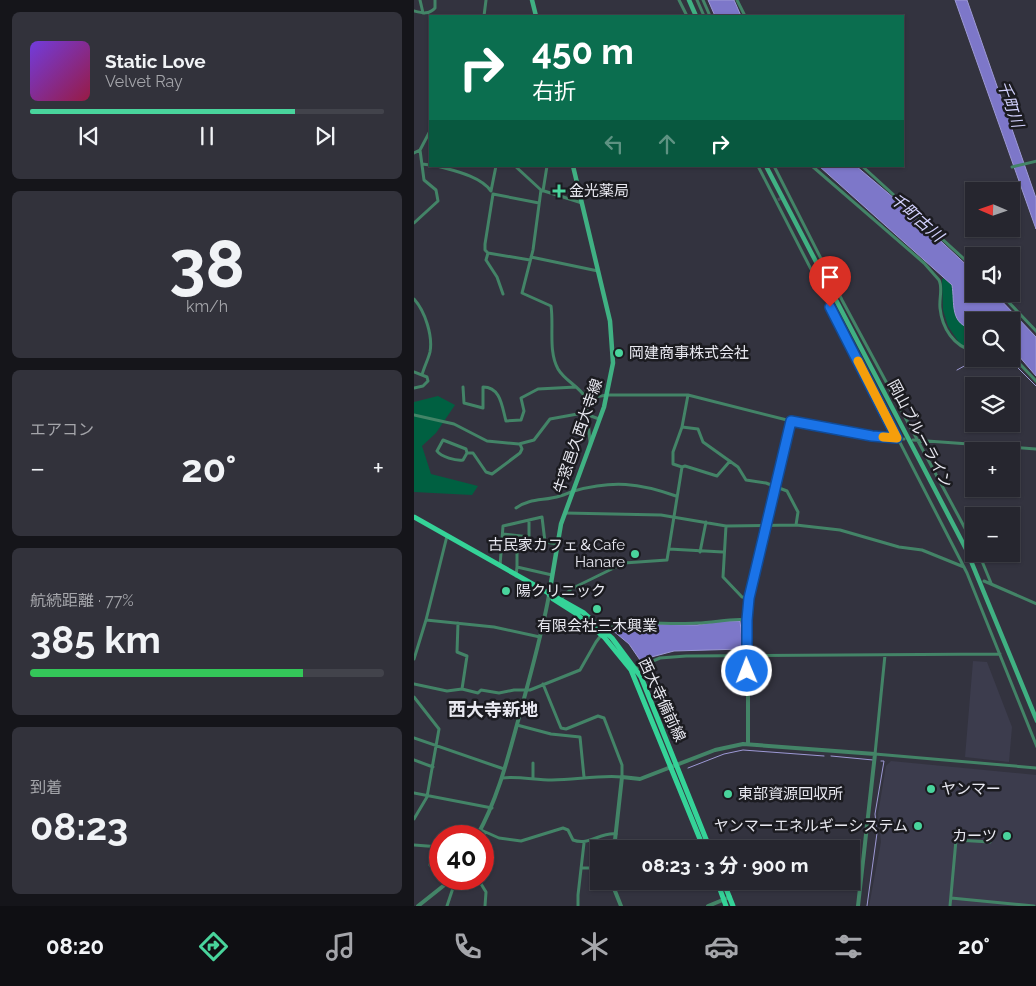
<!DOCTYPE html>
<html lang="ja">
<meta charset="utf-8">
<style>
body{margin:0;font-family:Raleway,"Noto Sans JP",sans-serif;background:#32323b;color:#f1f3f6;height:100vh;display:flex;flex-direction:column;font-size:19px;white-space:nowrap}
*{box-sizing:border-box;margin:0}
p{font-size:16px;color:#a4a5aa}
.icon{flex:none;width:28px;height:28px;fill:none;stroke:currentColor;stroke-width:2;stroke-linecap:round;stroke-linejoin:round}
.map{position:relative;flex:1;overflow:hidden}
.details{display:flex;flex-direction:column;gap:12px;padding:12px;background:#15151a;width:414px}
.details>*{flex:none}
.top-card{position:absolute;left:15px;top:15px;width:475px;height:152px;border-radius:0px;box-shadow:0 1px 4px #0004,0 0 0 1px #42434b;background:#0b6e4f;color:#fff;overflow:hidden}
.needle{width:32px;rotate:272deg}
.tools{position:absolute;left:551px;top:182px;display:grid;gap:10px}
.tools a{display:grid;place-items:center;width:55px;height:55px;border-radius:0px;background:#26262f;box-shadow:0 1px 4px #0004,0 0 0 1px #42434b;font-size:25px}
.speed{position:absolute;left:15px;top:825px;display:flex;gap:10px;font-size:25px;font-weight:700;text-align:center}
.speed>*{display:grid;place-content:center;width:65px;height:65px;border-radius:50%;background:#26262f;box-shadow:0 1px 4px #0004,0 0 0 1px #42434b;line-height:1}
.speed .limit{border:8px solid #d22;background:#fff;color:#111}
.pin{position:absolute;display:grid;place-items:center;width:42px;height:42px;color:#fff;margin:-51px -21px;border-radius:50% 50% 50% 0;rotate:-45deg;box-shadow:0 0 5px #0007}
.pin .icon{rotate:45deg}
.me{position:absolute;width:55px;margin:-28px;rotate:359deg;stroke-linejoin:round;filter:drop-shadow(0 0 4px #0008)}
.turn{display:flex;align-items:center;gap:18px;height:105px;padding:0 20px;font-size:22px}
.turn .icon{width:65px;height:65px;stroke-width:2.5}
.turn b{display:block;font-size:35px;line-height:42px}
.lanes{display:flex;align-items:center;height:48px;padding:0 20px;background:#0003;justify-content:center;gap:25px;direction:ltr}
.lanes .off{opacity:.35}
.big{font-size:38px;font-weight:700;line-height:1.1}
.details .widget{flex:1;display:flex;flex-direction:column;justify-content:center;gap:8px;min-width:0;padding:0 18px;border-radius:8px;background:#32323b}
.details .dial{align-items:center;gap:0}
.dial b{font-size:65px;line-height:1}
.song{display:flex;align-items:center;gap:15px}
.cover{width:60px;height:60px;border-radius:8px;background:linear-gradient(135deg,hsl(260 70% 55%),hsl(340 70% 35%))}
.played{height:5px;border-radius:2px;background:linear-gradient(90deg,#49d49c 75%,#42434b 75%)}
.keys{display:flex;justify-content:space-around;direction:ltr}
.heat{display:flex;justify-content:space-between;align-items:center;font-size:28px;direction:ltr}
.charge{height:8px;border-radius:4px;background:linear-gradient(90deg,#34c759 77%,#42434b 0)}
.trip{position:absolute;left:176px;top:840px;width:270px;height:50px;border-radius:0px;background:#26262f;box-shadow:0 1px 4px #0004,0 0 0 1px #42434b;font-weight:700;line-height:50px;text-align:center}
.dock{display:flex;height:80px;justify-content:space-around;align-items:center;background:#0f0f13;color:#a4a5aa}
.dock .icon{width:35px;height:35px}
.dock .on{color:#49d49c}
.dock b{font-size:22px;color:#f1f3f6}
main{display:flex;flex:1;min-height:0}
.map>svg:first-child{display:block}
</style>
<main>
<section class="details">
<div class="widget">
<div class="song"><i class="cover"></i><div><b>Static Love</b><p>Velvet Ray</p></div></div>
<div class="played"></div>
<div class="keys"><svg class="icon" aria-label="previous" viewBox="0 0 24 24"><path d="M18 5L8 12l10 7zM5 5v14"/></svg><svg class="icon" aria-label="pause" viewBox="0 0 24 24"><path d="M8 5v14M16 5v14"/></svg><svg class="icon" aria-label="next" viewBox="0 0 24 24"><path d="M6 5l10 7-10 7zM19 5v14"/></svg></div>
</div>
<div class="widget dial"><b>38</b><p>km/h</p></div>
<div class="widget"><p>エアコン</p>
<div class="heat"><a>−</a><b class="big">20°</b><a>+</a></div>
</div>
<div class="widget"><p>航続距離 · 77%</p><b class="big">385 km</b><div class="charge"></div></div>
<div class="widget"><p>到着</p><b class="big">08:23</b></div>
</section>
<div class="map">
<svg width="623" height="906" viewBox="0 0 623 906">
<rect width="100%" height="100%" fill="#33333f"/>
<!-- built -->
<path fill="#3c3c4d" d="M559,661L573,662L598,727L595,762L551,757Z
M477,761L622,775V906H455L467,842L464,814L472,766Z"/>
<!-- green -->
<path fill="#006041" d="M529,278L538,285C541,303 535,324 560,329V350L548,347L534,326L529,310L528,280Z
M24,396L41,405L22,433L8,446L17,474L64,486L58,495L0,492V402Z"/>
<!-- water -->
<path fill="#7d77c9" stroke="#9d99d5" d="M294,0H320L327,16H301Z
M541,0H553L622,198V229Z
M405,166H442L487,204L560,272V294H581L622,337V376L598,348V321H560V329C535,325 541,303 538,285Z
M307,621H326L329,649L260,651L226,660L215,644L197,629L229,624L283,625Z"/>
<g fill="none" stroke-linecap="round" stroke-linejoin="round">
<!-- stream -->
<path stroke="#9d99d5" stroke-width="1" d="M577,359L605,366
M604,368L623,387
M543,370L563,359
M417,756L459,760
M274,768L310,754L329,750L410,756
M453,906L463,833L461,814L470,761H467"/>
<!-- minor-tunnel -->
<path stroke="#4e4e5a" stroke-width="3" stroke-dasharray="3 1.5" stroke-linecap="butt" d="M364,200L370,196"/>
<!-- minor -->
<path stroke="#438467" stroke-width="3" d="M6,0L9,13
M265,0L273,16
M283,0L290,16
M289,0L296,16
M323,0L331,16
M0,11C8,13 15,15 21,8V0
M70,16L72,0
M0,153L6,150L16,131
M8,164L16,165
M23,166C41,171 66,176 77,191
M101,166L127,190
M344,166L553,573L623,747
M360,166L428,300L560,545
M398,166L510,263L525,280C529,288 525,298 526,308C528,328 540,347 560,351
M448,166L560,268
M598,167L623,161
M77,191L82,166
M129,191L133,166
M168,203L127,190L119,250L108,293L137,306C140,326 134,351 144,369C151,381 165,386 172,398L176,442
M0,223L24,201L22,190L10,180L6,150
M74,253L71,250V244L79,194L125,203
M117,257L184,271
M89,294L83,277L72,260L74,253L116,260
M587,294L623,332
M0,299C11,311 19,336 16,352C14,360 10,367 8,375
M598,359L605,363L623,382
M0,372L13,377L14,381L9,386L0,388
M49,387L50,403L69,408V387C87,387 88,407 92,421L107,420L110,411L107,398L124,389L162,387
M172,398L194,395H274L377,421L458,436L490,439
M0,415L40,424L73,441L105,444L120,440L136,419L169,413L185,419
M268,427L284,429L289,442L324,467L332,480L352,483L373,491L384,512L382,525
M499,440L623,449
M53,453L49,460C42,461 27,457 23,451L29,440L52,449L53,453H59L72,472L78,474L106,453L108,449L106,444
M268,467L271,466L303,476L316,461
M102,508C116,498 130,501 146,496C151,495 156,492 160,491C199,480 225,483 262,496
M151,513L247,515L312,526L382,525L426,530L485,547L508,550L550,567
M115,520V540L131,542
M312,526L309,577L328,597L335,598
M89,534L115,537
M255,549L309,552
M286,552L292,522
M565,554L577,583
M86,566L89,526L128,517L131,542L143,544
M103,567V551
M102,576L103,567L138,575
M570,581L623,604
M146,600L157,589L210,563L253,560L268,467L259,464V452L268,427L274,395
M12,620L33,536
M44,623L43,652L53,656L48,689L64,693L67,690L85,693L100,690H116L166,670L182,642L194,626C224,620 253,625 283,623C300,623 316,618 333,620
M471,655L461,754L623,768
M0,659L12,620L80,627L126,637
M220,669L246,658L272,656L586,654
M0,684L33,691L48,689
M0,697L25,729L13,797L0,819
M103,725L137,734L166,737L170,777
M0,738L90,769
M0,760L19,767
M88,778C104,776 121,780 138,780C161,780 184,775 208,777V765L190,718L184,716L152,729L147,728L129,684
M119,779V763
M0,793L78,808
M67,830L85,838L107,841L149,828L154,830L159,840C175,846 186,832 202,834
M69,837L71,832
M0,845L26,847
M20,847L16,865L26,872
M168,868H185
M64,879L72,892L71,906
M537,898L620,906
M33,906L39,888L49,879
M164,906V895L170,843
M536,906L542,840L576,842"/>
<!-- tertiary -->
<path stroke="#438467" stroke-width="4" d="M334,743V606L377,421
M63,836C85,797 95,753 107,710C117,672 128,634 135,595
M185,851L186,846L201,840L208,777L226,779L301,750L329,744L461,754L444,906
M197,881L207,906
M4,906L38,879
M294,906L316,897"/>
<!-- secondary -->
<path stroke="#40b183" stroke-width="4.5" d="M118,0L122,16
M275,0L282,16
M352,166L552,549L623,721
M135,595L147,524L190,407L199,363L196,321L159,166"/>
<!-- primary -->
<path stroke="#35d398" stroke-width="5" d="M0,517L170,613L198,638L227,677L296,849
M139,599L161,613L190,637L217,670L290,849
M303,881L312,906
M309,881L319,906"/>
</g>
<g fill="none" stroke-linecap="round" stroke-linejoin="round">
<!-- route casing -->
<g stroke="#114b97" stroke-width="12">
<path id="route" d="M333,671V620L335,598L377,421L458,436L483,438L416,307"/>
</g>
<!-- route -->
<use href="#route" stroke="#1a73e8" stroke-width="9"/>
<!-- slow -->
<path stroke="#f59e0b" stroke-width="9" d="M444,361L483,438L469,437"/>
</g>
<!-- markers -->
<g fill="#49d49c" stroke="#1b1b20" stroke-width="2">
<path d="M142.5 183.5h5v5h5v5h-5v5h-5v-5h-5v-5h5z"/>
<circle cx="205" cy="353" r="5"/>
<circle cx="221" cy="554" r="5"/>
<circle cx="92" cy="591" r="5"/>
<circle cx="183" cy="609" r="5"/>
<circle cx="517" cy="789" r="5"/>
<circle cx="314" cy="794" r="5"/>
<circle cx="504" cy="826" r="5"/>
<circle cx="593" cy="836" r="5"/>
</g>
<g text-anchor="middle" stroke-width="5" stroke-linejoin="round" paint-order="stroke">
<!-- poi labels -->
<g font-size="15" fill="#e8e8f0" stroke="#1b1b20" text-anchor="start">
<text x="155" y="196">金光薬局</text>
<text x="215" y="358">岡建商事株式会社</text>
<text x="211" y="550" text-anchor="end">古民家カフェ＆Cafe<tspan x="211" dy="17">Hanare</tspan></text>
<text x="102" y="596">陽クリニック</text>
<text x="183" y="631" text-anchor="middle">有限会社三木興業</text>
<text x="527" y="794">ヤンマー</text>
<text x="324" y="799">東部資源回収所</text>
<text x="494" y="831" text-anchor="end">ヤンマーエネルギーシステム</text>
<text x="583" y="841" text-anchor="end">カーツ</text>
</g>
<!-- street labels -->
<g font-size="15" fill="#e8e8f0" stroke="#1b1b20">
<text transform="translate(506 434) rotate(62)" y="5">岡山ブルーライン</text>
<text transform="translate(164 436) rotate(-71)" y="5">牛窓邑久西大寺線</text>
<text transform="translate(248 700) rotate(65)" y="5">西大寺備前線</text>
</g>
<!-- water labels -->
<g font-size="16" font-style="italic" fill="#d2d1fd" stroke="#1b1b20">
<text transform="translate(597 104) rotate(71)" y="6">千町川</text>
<text transform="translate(503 217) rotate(41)" y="6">千町古川</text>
</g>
<!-- quarter labels -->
<g font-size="18" font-weight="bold" fill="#e8e8f0" stroke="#1b1b20">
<text x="79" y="716">西大寺新地</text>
</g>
</g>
</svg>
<div class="tools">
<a><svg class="needle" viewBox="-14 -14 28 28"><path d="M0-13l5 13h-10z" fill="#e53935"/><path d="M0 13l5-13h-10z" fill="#a4a5aa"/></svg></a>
<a><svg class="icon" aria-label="sound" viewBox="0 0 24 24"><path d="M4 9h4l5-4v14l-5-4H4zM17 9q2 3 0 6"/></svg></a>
<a><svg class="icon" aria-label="search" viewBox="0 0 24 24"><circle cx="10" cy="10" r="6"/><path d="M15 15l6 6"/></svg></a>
<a><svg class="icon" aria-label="layers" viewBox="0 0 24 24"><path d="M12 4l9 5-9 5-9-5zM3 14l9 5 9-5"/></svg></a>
<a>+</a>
<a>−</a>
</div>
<div class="speed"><div class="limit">40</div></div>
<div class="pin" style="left:416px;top:307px;background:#d93025"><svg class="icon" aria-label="arrive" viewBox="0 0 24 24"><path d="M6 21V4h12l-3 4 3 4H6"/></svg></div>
<svg class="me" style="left:333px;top:671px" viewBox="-20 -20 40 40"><circle r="17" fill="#1a73e8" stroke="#fff" stroke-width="3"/><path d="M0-11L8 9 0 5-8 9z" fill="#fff"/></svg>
<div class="trip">08:23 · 3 分 · 900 m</div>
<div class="top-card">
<div class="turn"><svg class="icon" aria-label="right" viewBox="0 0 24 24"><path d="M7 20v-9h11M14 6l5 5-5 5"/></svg><div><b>450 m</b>右折</div></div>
<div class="lanes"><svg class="icon off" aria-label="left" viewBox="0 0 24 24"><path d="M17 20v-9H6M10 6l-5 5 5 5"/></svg><svg class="icon off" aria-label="ahead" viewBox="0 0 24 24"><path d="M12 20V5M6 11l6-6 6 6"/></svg><svg class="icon" aria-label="right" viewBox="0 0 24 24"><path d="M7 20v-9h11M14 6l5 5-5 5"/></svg></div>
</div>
</div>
</main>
<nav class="dock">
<b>08:20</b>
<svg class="icon on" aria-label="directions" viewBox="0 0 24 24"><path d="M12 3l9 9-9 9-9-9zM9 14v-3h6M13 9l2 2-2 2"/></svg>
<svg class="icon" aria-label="music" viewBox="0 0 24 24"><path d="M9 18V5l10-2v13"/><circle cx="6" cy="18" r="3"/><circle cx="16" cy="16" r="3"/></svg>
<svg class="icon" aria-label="phone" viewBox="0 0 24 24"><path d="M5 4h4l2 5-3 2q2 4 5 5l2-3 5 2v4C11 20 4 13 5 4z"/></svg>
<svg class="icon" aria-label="climate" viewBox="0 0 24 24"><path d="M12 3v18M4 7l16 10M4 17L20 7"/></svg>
<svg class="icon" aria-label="car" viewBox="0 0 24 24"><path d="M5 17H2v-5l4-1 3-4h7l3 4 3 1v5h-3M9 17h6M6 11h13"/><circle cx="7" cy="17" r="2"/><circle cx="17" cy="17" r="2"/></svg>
<svg class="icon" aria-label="filters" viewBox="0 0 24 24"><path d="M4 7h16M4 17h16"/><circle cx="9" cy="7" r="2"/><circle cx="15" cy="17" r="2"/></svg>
<b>20°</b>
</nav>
